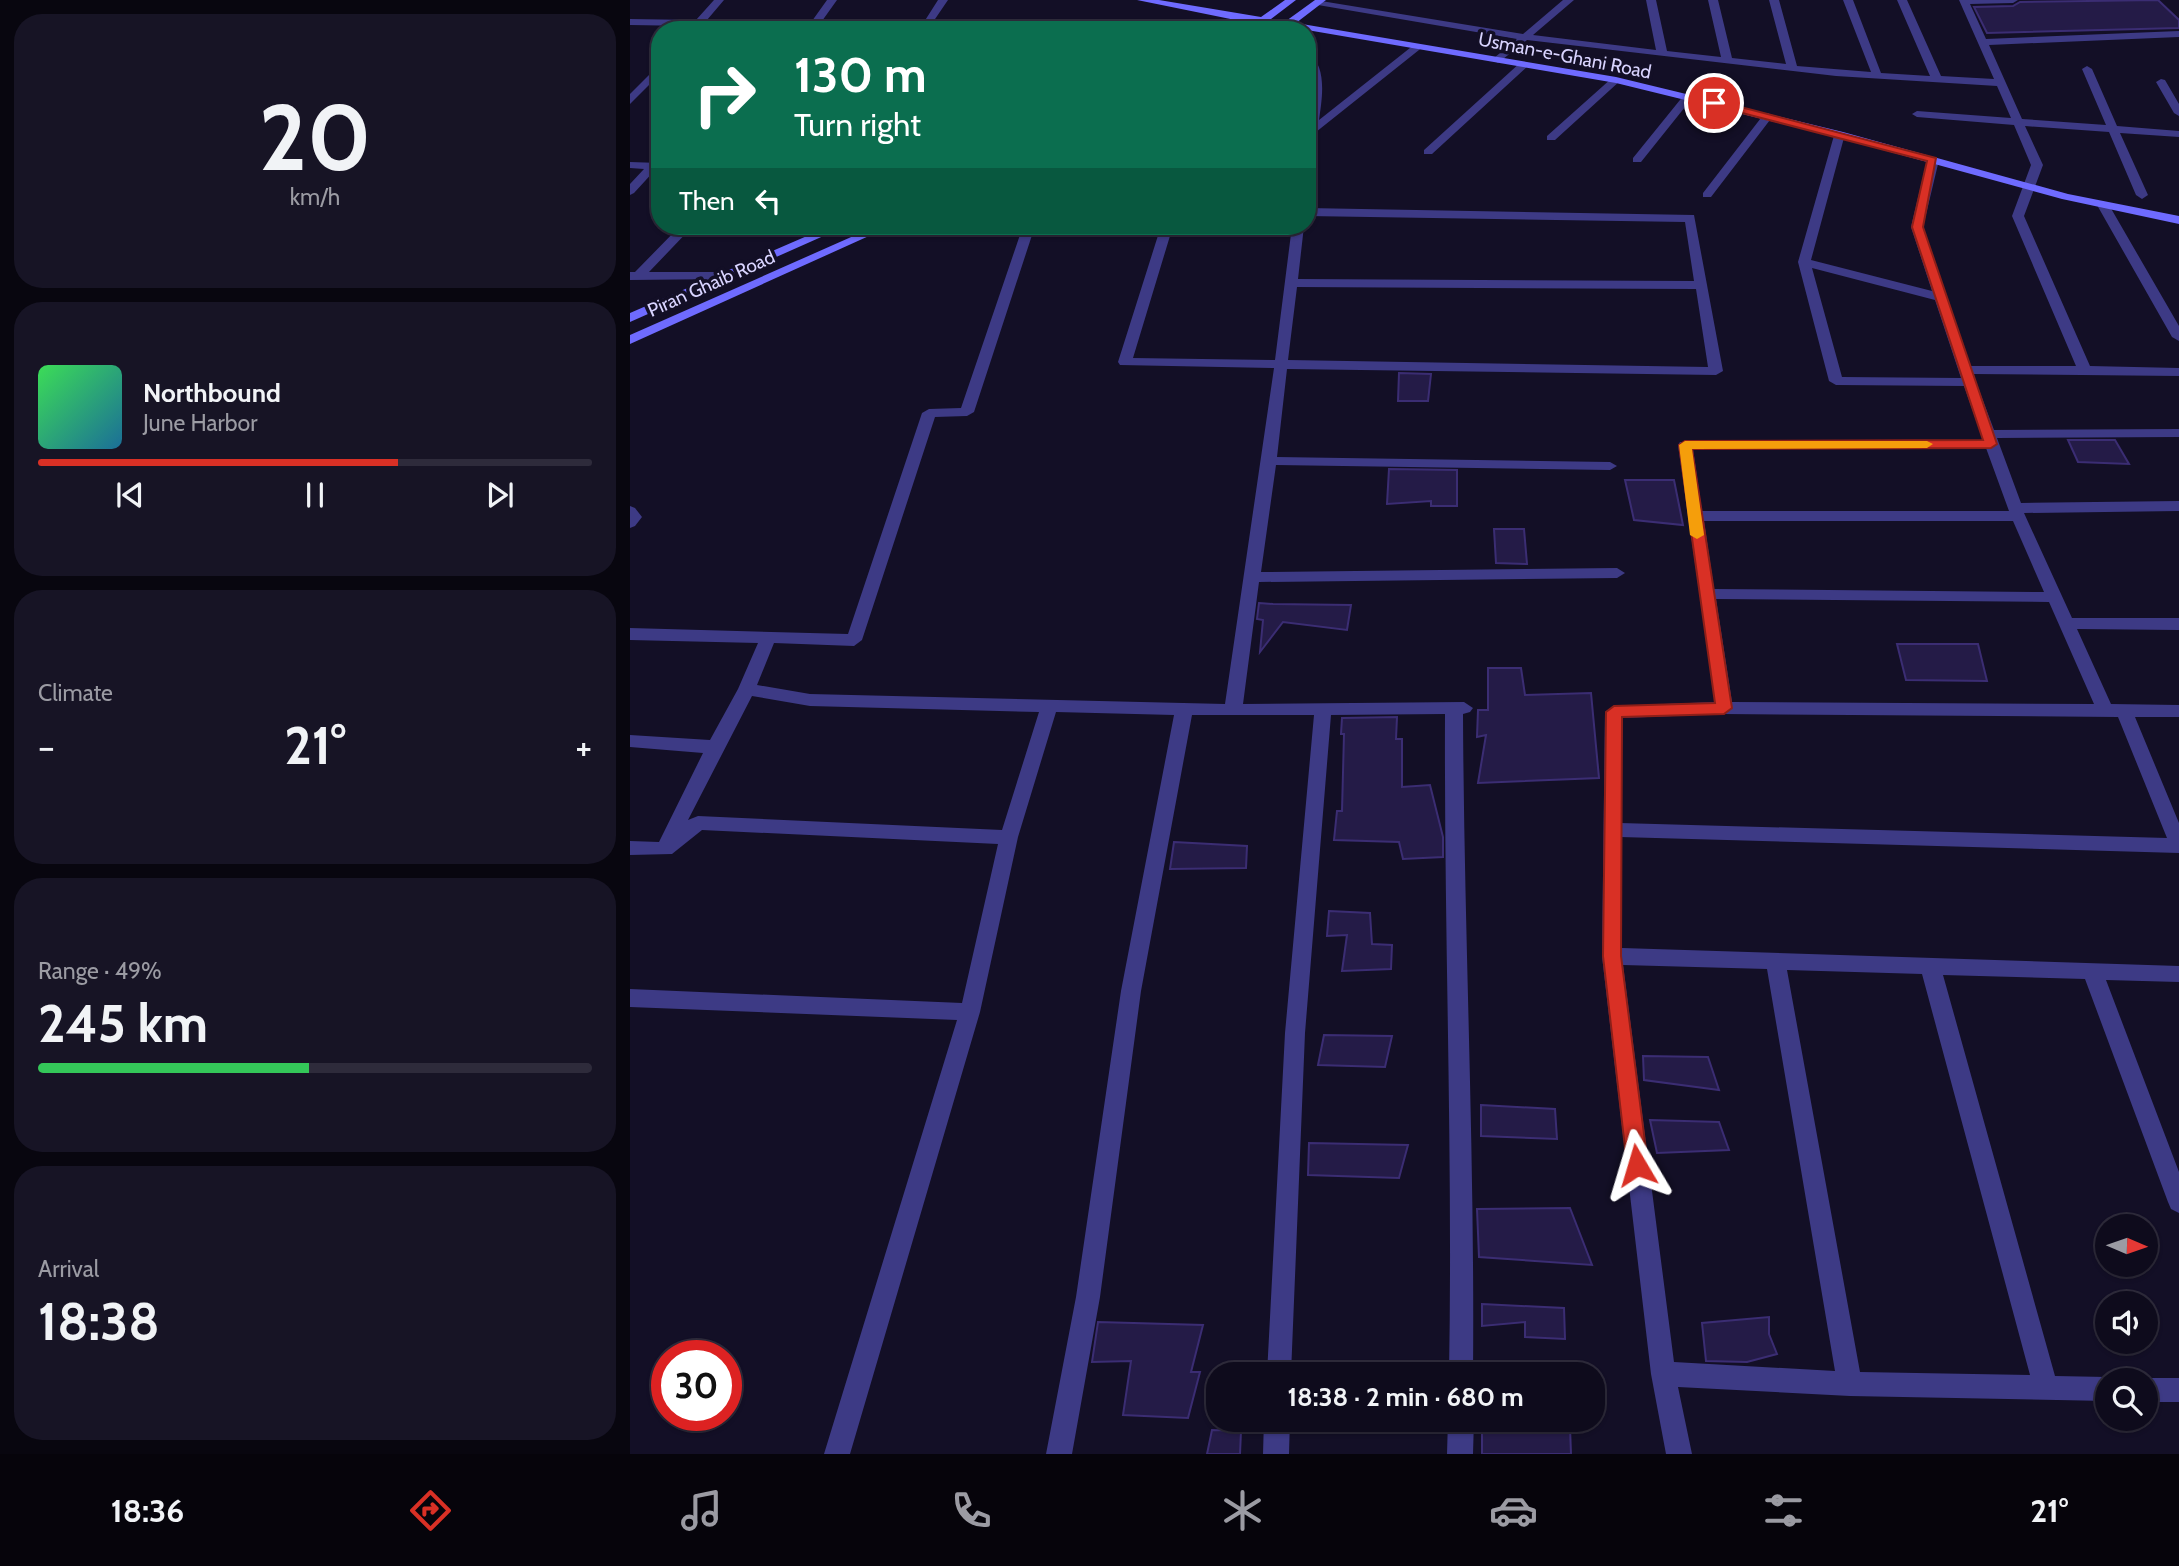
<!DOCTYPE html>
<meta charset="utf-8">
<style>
body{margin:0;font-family:Cabin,sans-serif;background:#171425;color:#f1f3f6;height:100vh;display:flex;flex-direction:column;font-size:26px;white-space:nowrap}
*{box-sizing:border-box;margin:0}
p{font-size:23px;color:#9b9ba3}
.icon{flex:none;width:38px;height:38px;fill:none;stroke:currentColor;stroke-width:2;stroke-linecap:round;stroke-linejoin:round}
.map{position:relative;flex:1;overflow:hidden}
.details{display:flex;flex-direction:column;gap:14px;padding:14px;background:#08060f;width:630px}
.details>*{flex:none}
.banner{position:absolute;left:21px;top:21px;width:665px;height:214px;border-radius:28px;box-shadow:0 2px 5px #0004,0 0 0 2px #2e2b3b;background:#0b6e4f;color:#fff;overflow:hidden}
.needle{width:46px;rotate:92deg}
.buttons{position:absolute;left:1465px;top:1214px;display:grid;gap:14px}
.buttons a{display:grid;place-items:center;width:63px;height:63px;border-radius:50%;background:#0e0b1c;box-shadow:0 2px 5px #0004,0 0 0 2px #2e2b3b;font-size:35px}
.speed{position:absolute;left:21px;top:1340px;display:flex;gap:14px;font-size:35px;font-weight:700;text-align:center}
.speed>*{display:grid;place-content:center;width:91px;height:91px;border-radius:50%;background:#0e0b1c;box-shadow:0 2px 5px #0004,0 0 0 2px #2e2b3b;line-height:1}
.speed .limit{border:10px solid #d22;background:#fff;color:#111}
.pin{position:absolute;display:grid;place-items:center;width:60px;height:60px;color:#fff;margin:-30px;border:4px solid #fff;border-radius:50%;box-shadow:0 2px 7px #0007}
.me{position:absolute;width:77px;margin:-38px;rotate:353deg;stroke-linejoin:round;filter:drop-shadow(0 0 5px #0008)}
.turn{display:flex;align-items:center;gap:24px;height:147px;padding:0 28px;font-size:32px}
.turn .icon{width:91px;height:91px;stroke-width:2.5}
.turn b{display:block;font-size:49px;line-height:60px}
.then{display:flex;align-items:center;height:66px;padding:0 28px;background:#0003;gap:14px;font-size:26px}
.big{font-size:52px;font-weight:800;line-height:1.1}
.details .widget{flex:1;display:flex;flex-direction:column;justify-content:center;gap:10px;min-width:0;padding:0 24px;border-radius:28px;background:#171425}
.details .dial{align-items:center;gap:0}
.dial b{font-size:91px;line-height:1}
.song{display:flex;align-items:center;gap:21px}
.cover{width:84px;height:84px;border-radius:10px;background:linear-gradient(135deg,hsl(130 70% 55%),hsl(200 70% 35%))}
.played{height:7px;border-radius:4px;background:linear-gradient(90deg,#d93025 65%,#2e2b3b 65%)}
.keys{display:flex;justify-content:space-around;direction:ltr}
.heat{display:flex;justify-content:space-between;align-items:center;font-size:38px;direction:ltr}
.charge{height:10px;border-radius:5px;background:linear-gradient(90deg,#34c759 49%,#2e2b3b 0)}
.trip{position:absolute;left:576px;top:1362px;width:399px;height:70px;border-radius:28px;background:#0e0b1c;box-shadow:0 2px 5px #0004,0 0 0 2px #2e2b3b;font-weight:800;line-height:70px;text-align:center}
.tab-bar{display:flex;height:112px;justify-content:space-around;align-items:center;background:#06040b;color:#9b9ba3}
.tab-bar .icon{width:49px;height:49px}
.tab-bar .on{color:#d93025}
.tab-bar b{font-size:32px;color:#f1f3f6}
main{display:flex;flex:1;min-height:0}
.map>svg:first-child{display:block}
</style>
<main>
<section class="details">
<div class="widget dial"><b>20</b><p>km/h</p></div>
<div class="widget">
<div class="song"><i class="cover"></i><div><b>Northbound</b><p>June Harbor</p></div></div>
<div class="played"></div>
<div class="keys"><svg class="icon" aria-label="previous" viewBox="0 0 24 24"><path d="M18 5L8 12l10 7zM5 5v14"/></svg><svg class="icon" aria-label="pause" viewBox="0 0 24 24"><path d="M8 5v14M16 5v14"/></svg><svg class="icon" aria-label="next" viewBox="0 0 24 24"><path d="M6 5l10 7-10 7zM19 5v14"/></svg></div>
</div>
<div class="widget"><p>Climate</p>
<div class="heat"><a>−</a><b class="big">21°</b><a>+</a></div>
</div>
<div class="widget"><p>Range · 49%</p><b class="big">245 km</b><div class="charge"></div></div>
<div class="widget"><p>Arrival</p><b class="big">18:38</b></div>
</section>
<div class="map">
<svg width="1549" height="1454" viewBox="0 0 1549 1454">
<rect width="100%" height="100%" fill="#130f26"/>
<!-- building -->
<path fill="#241b47" stroke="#3b2d73" stroke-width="2" d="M1528,0L1549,20V28L1357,33L1344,7L1383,6L1390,2Z
M769,373L801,374L798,401H768Z
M1438,440H1485L1499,464L1448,462Z
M759,469L827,470V506H801V501L757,504Z
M995,480H1044L1053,525L1004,520Z
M864,529H894L897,564L866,563Z
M629,603L643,604L721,605L717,630L653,622L630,652L633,620L627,619Z
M1267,644H1348L1357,681L1276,680Z
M858,668H891L895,695L961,693L969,778L848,783L856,735L847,737L848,710H858Z
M767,717L766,739H772V787L800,785L813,837V857L773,859L769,842L704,840L707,811H712L714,734H711L712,718Z
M544,842L617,846L616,868L540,869Z
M699,911L740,913L742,944L762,945L761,969L712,971L717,935L697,936Z
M694,1035L762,1036L755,1067L688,1065Z
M1013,1056L1078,1057L1089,1090L1014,1080Z
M851,1105L925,1109L927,1139L851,1136Z
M1020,1120L1089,1122L1099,1150L1027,1153Z
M679,1143L778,1145L769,1178L678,1175Z
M940,1208L962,1265L849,1257L847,1209Z
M852,1304L934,1308L935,1339L895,1337V1322L852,1326Z
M1139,1317V1334L1147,1354L1117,1362L1076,1361L1072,1323Z
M468,1322L573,1325L561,1372H570L558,1418L493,1415L501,1361L462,1362Z
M852,1423L940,1427L941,1454H852Z
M582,1430L611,1431L610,1454H577Z"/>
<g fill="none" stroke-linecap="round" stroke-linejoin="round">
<!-- street -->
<path fill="#3d3a85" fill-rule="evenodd" d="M84,0H94L77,20L182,21L197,0H207L192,21L294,22L308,0H318L303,22L445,23L450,26L445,29L288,30L290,28L187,27L185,30H175L177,27L72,26L66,29L61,26L0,25V19L66,20Z
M685,0L893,34L933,0H944L903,35L1026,50L1016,0H1026L1037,51L1091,57L1078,0H1088L1102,58L1156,64L1139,0H1149L1167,66L1241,72L1213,0H1223L1251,73L1300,76L1267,0H1277L1311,76L1364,79L1329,0H1388L1383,3L1340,4L1356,39L1549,31V37L1359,45L1392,119L1476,125L1452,69L1457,66L1462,69L1487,126L1549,131V137L1490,133L1518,195L1512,199L1506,195L1479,132L1395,126L1413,165L1394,216L1460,366L1549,368V376L1343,374L1364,430L1549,429V437L1367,438L1391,503L1549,501V511L1394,513L1442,618H1549V630L1447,629L1481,704L1549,705V717H1505L1549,823V853L990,837L992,948L1549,966V982L1476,980L1549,1172V1213L1541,1209L1538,1202L1455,979L1313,975L1425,1376L1477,1377L1486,1380L1477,1381V1401L1220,1396L1048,1387L1062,1454H1036L1021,1374L972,956L975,712L984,706L1085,702L1048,445L1050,442L1353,440L1334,386L1206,385L1199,381L1168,262L1205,132L1215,134L1181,260L1302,291L1281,227L1297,160L1307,158L1309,160L1293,227L1340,366H1446L1382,216L1401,165L1384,125L1287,117L1282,114L1287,111L1381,118L1367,86L1206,76L897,40L868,63L863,60L864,58L887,39L688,5L685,4ZM1182,268L1305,300L1331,378L1212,377ZM1356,448L1379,511H1072L1063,449ZM1074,521H1383L1414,592L1084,589ZM1086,599L1419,602L1464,704L1102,702ZM1094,714L1488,717L1537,838L990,823L993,718ZM993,965L1137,969L1205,1371L1044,1362ZM1157,970L1292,974L1400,1375L1230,1372Z
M785,44L794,46L686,132L683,153L677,156V123L682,89L677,52C698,65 692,99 689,120Z
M891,62L900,64L802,154H794V150Z
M30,64V74L0,104V94Z
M982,78L991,80L925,140H917V136Z
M1531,79L1535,80L1549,104V116L1544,113L1526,82Z
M1054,95L1063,97L1011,162H1003V158Z
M1138,113L1143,116L1081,197H1073V193L1134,114Z
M0,162L30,163V169H26L4,193L0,195V184L14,169L0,168Z
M1473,201L1479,205L1549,326V341L1542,337L1467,205Z
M677,208L1064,215L1093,371L1086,375L657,369L647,457L980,462L987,466L980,470L646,465L631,572L987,568L995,573L987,578L629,582L613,704L834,702L843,708L840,712L833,714C834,934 845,1154 843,1374H819C823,1154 814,934 815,714L701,715L675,1033L661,1374H637L655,1033L684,715H562L511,991L470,1297L442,1454H416L446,1297L491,991L544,715L426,712L388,837L350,1012L220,1454H194L327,1020L0,1007V989L332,1003L368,844L72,830L42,854L0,855V841L29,842L73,753L0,747V735L80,740L108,689L128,643L0,640V628L218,634L292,413L299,409L331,408L393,226H405L344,412L337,416L305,417L232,640L224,646L144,643L127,685L180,694L595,704L644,368L490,365L488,362L531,226H543L503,358L645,360L662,226H674L668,279L1064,281L1055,222L677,216ZM667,287L1066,289L1078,367L658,360ZM122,696L180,706L409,712L372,830L68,816L58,820Z
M50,226H63L19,272H92L98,276L96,279L0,280V272H5Z
M0,506L5,508L12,517L5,526L0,528Z
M1516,1378H1549V1402H1516V1381H1509Z
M634,1419H660L659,1454H633Z
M818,1419H844L843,1454H817Z"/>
<!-- secondary -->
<path fill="#6f6bff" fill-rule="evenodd" d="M507,0H529L631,17L655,0H666L641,19L656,21L685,0H696L666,23L986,77L1213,132L1438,194L1549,216V224L1432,199L1206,137L986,83L677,30H653L650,26L630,25Z
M200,226H216L0,322V313Z
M246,226H261L0,344V335Z"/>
</g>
<!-- route -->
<path fill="#d93025" stroke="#8d1f18" stroke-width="2" d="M1084,100L1306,158L1293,227L1367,444L1361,448L1062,449L1102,708L1094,714L992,717L991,956L1018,1165L1015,1171L1007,1174L1000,1171L997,1165L973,956L976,712L984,706L1085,703L1049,445L1055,441L1353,440L1282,227L1297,161L1081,105V101Z"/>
<!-- slow -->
<path fill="#f59e0b" d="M1055,441H1297L1303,444L1297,448L1062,449L1074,535L1067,539L1060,535L1049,445Z"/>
<g text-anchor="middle" stroke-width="7" stroke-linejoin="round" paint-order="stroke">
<!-- far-street labels -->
<g font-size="19" fill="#d9d4ff" stroke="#130f26">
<text transform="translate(935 55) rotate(11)" y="7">Usman-e-Ghani Road</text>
<text transform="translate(81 283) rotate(-24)" y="7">Piran Ghaib Road</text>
</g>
</g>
</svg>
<div class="buttons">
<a><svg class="needle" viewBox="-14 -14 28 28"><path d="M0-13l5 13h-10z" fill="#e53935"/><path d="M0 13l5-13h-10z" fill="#9b9ba3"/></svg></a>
<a><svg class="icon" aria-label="sound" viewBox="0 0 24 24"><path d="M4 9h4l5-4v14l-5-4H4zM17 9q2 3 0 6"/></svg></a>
<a><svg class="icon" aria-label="search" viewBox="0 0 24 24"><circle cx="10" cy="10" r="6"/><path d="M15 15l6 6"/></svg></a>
</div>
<div class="speed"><div class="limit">30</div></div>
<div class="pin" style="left:1084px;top:103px;background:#d93025"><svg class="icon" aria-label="arrive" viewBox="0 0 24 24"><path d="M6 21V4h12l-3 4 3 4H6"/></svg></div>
<svg class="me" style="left:1007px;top:1165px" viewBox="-20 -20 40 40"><path d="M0-17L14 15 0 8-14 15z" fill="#d93025" stroke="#fff" stroke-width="4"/></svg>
<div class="trip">18:38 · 2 min · 680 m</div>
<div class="banner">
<div class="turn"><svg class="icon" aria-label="right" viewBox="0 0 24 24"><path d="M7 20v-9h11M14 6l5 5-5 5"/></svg><div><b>130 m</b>Turn right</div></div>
<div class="then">Then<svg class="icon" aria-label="left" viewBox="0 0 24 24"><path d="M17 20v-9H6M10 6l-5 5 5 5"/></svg></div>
</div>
</div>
</main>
<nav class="tab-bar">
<b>18:36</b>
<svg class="icon on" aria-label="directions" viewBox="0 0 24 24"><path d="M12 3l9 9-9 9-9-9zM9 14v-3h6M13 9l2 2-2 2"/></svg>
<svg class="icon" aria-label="music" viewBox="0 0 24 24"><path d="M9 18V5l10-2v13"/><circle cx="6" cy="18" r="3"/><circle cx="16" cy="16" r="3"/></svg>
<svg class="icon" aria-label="phone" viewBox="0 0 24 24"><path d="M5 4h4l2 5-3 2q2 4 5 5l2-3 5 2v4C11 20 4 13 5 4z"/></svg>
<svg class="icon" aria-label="climate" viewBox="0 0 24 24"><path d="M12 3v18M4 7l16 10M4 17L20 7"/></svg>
<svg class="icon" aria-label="car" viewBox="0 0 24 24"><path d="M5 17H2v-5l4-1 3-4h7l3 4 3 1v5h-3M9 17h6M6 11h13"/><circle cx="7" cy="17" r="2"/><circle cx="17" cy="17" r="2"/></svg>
<svg class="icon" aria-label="filters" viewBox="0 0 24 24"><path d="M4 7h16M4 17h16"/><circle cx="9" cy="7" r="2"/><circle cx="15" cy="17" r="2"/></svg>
<b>21°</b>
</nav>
